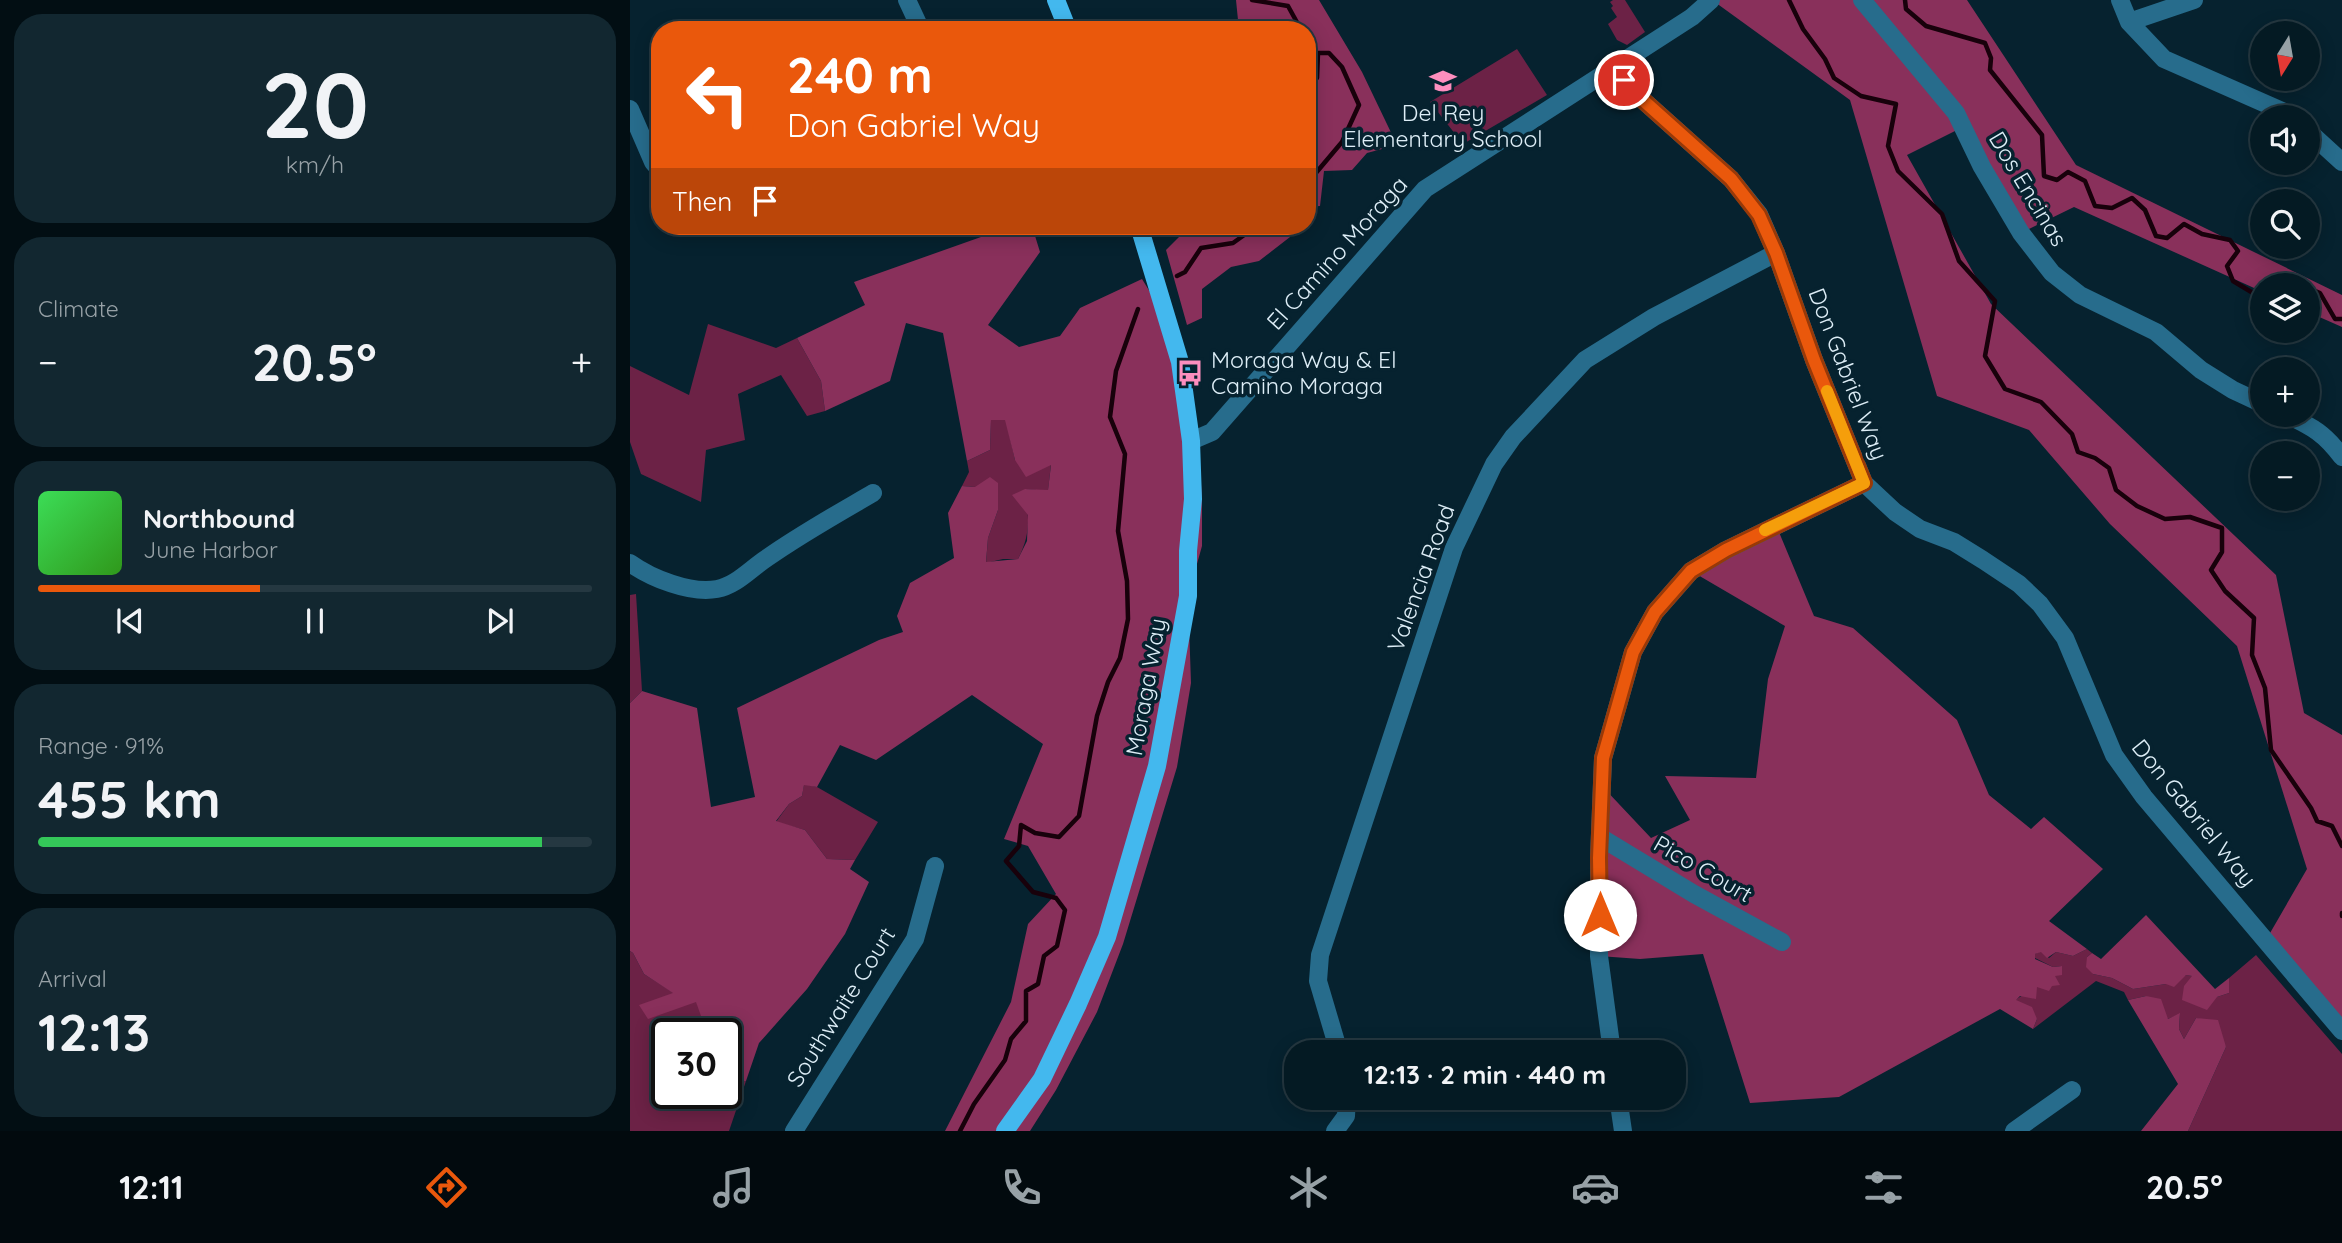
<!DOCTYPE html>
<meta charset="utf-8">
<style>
body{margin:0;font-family:Quicksand,sans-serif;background:#122730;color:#f1f3f6;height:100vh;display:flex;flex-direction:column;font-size:26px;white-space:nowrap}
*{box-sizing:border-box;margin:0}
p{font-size:23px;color:#97a1a6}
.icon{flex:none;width:38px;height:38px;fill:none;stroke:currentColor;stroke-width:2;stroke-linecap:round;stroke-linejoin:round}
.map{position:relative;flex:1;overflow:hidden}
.drawer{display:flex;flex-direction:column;gap:14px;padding:14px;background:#020e13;width:630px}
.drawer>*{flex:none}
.hud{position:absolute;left:21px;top:21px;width:665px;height:214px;border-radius:28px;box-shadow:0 4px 18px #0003,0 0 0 2px #253841;background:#ea580c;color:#fff;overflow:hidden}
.needle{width:46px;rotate:191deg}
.fabs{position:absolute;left:1620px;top:21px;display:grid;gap:14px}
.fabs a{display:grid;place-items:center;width:70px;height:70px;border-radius:50%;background:#041a23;box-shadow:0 4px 18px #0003,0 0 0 2px #253841;font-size:35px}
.speed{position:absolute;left:21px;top:1018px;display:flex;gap:14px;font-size:35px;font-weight:700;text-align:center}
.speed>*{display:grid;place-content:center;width:91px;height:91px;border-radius:50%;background:#041a23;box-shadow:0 4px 18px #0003,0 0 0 2px #253841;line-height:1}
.speed .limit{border:4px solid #111;border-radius:10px;background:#fff;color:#111}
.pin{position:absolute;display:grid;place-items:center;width:60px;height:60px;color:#fff;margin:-30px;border:4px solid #fff;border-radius:50%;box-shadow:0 2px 7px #0007}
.me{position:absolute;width:77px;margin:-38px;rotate:0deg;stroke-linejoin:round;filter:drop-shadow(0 0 5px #0008)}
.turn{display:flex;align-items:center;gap:24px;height:147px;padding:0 21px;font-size:32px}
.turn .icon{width:91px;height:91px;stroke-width:2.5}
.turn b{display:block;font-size:49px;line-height:60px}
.then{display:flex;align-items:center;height:66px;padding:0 21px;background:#0003;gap:14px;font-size:26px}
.big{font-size:52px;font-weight:700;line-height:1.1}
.drawer .tile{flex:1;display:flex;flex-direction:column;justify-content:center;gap:10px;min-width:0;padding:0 24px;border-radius:28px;background:#122730}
.drawer .dial{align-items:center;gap:0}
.dial b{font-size:91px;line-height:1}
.song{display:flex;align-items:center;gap:21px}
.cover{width:84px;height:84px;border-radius:10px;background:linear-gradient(135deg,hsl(130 70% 55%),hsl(110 70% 35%))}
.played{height:7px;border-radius:4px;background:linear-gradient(90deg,#ea580c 40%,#253841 40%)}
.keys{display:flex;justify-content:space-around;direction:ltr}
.heat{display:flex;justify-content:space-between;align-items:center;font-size:38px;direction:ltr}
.charge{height:10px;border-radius:5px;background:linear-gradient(90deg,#34c759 91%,#253841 0)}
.trip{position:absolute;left:654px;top:1040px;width:402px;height:70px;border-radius:28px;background:#041a23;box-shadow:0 4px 18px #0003,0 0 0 2px #253841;font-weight:700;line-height:70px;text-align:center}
.dock{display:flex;height:112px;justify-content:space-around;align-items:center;background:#020a0e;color:#97a1a6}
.dock .icon{width:49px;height:49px}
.dock .current{color:#ea580c}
.dock b{font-size:32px;color:#f1f3f6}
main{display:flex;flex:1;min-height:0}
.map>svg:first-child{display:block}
</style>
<main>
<section class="drawer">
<div class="tile dial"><b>20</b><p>km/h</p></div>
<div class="tile"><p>Climate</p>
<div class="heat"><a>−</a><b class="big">20.5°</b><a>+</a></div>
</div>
<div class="tile">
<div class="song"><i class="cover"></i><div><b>Northbound</b><p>June Harbor</p></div></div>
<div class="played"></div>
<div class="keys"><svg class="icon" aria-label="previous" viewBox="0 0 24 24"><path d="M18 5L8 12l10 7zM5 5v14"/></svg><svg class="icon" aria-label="pause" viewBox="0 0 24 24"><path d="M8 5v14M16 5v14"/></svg><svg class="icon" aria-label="next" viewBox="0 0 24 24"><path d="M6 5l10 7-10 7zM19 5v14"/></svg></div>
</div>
<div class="tile"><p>Range · 91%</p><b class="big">455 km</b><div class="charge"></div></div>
<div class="tile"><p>Arrival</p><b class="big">12:13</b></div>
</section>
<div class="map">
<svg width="1712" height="1131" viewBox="0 0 1712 1131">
<rect width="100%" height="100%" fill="#06222f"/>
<!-- green -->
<path fill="#6c2246" d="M983,0H995L1015,32L997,45L987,40L978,24L987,17L981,8L983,6L980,2Z
M887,49L917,95L833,144L800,102Z
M78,324L146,348L167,338L191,381L195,411L177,416L151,375L108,394L115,440L76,450L71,502L11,474L0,442V366L59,395Z
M361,420H376L385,460L421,464L418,491L395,489C399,517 401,534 388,559H373L356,563L358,538L368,510L345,487L332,486L339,472L337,461L360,450Z
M6,594L12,691L0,703V595Z
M174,784L187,787L248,822L225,860L197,859L175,830L146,822L159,804L172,796Z
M1457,949L1462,953L1457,957L1463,974L1482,978L1503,989L1536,984L1556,975L1563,976L1587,997L1599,993V978L1626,955L1712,1054V1131H1558L1596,1047L1577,1021L1566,1018L1554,1039L1549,1029L1550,1014L1538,1019L1516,996L1498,1000L1494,992L1466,981L1403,1029L1407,1019L1385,1000L1425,975L1432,966L1423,967L1405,958V954L1411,951L1419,958L1426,952L1443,956Z
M0,951L3,953L14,974L44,993L66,1001L100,1031L96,1049V1034H37V1094H96V1086L116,1081L99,1131H0Z"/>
<!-- forest -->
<path fill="#89305b" d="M606,0H689L732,72L767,145L737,153L722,170L694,171L690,206L677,207V30H612L608,20Z
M1082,0H1337L1446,165L1712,295V327L1678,312V285H1633V292L1444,207L1391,233L1333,127L1277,155L1361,304L1646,575L1674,713L1712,735V1031L1636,940L1677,869L1607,646L1480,524L1399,430L1307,396L1220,100Z
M382,226H402L410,252L358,325L389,347L430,336L450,308L512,279L544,331L568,439L572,499V546L558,596L561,683L547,767L493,944L467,1012L426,1090L400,1131H315L381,1002L398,924L426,894L398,846L374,839L413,744L342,695L246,760L210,745L187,787L174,785L172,796L159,804L146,821L175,830L197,859L225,860L220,869L239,882L215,934L177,989L129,1043L116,1081L96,1086V1049L100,1031L75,1027L66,1002L18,1019L9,1005L43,993L14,974L3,953L0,951V703L12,691L67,708L81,807L125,797L107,708L249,640L273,632L267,616L280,583L324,558L318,513L332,486L345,487L360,477L368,483V510L358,538L356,562L388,559L397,541L398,515L382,495L395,489L418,490L421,465L396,477L385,460L375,420H361L360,450L337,461L313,333L276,323L260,381L195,411L191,381L167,338L235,305L224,282Z
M583,226H659L660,237L629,261L601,267L572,289V318L557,325L536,250L554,232Z
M1146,525L1184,616L1223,628L1327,720L1359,795L1401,829L1414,817L1473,869L1419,921L1457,949L1443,956L1426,952L1417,958L1411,952L1405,954V959L1423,967L1432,966V975L1425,976L1430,985L1422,986L1419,991L1407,987L1406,999L1390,996L1386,1000L1402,1007L1407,1019L1403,1029L1370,1009L1209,1097L1120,1103L1073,954L1010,959L969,956L972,786L1021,838L1060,820L1035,776L1126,778L1138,679L1155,626L1061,571Z
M1516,915L1585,989L1599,978V993L1587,997L1577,1010L1552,1000L1554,986L1562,976L1556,975L1544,987L1536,984L1503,989L1482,978L1463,974L1456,967L1457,957L1462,953L1471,959Z
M1516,996L1531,999L1538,1019L1550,1013L1549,1029L1554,1039L1566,1018L1588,1020L1596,1047L1558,1131H1511L1548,1084L1498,1000Z"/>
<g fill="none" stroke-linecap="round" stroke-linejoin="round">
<!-- stream -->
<path stroke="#18010b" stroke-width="4.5" d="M622,0L658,6L669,26L663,30
M1159,0L1173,29L1195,59L1204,78L1231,96L1266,104L1258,146L1268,171L1312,214L1329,261L1365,301L1355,356L1375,389L1411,402L1442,434L1448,452L1465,458L1479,468L1486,490L1507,506L1535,519L1560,517L1592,528V552L1581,570L1595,591L1624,618L1622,655L1635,688L1641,750L1681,808L1687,821L1702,826L1712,846
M1275,0L1276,9L1296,26L1355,43L1361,58L1360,70L1412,135L1414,176L1427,180L1438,172L1455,181L1465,206L1482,208L1502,198L1515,210L1526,236L1537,238L1554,224L1572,234L1600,240L1608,251L1597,266L1603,281L1623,293L1633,291
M677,84L687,78L688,53H699L712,67L729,105L712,142L685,174L682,187L677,185
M547,276L555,272L571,248L603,243L617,233V226
M1662,285H1671
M1678,288L1690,293L1705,319H1712
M1712,913V916
M330,1131L344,1104L375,1060L381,1039L396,1021V991L408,984L414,956L427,946L435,910L426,898L403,892L376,861L389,846L391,825L405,833L429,837L449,816L467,716L478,682L490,658L498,619L497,581L488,531L495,454L480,417L486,371L508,309"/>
<!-- minor -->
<path stroke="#276c8c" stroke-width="18" d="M277,0L291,30
M1232,0L1326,113L1352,167L1391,233L1422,273L1450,295L1526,332L1571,370L1603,390L1633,404
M1490,0L1499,22L1534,59L1652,111L1660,117
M1499,22L1564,0
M983,67L1005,93L1101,179L1129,214L1146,253L1184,360L1234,483L1265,512L1290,529L1324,542L1353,560L1389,584L1410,604L1435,638L1484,755L1514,797L1712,1031
M0,109L23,162L30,170
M1678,131L1712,162
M1657,415C1683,427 1695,434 1712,457
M561,441L582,432L795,189L1062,17L1081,0
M0,563C21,578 60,594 87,589C107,585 120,569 137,558C171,534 207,514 243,493
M970,837L1064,894L1152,942
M709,1052L688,981L690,955L824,548L864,464L883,437L955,360L1024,317L1146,253
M982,1052L969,956V858L973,758L1003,652L1025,612L1061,571L1096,550L1234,483
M988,1097L993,1131
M164,1131L285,939L305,866
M705,1131L716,1116L717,1097
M1384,1131L1442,1090"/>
<!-- major -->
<path stroke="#43b8ee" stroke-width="18" d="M426,0L438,30
M375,1131L412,1079L448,1004L477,937L527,766L558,596V551L563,499L561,441L550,362L509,226"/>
</g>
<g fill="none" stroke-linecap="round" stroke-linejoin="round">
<!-- route casing -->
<g stroke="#983908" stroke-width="18">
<path id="route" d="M970,915L969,858L973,758L1003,652L1025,612L1061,571L1096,550L1234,483L1184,360L1146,253L1129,215L1101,179L1005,93L994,80"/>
</g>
<!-- route -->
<use href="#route" stroke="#ea580c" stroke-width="12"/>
<!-- slow -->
<path stroke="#f59e0b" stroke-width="12" d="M1135,530L1234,483L1197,391"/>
</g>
<!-- icons -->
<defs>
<g id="school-bare" transform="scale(2.1)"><path d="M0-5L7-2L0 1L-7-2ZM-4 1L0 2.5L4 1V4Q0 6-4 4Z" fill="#fd8ebe" stroke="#06222f" stroke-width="2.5" paint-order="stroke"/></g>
<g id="bus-bare" transform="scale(2.1)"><path d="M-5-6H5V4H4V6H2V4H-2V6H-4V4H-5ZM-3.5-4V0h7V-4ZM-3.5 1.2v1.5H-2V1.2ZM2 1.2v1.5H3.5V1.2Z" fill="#fd8ebe" stroke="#06222f" stroke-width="2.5" paint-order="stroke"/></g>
</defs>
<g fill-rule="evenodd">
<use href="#school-bare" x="813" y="81"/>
<use href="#bus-bare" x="560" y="373"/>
</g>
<g text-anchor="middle" stroke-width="7" stroke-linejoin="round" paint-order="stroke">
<!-- poi labels -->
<g font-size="23" fill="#deeef7" stroke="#06222f">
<text x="813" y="121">Del Rey<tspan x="813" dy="26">Elementary School</tspan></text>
<text x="581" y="368" text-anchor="start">Moraga Way &amp; El<tspan x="581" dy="26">Camino Moraga</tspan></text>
</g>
<!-- street labels -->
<g font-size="23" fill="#deeef7" stroke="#06222f">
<text transform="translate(1398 189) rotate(59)" y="8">Dos Encinas</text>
<text transform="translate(707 253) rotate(-48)" y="8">El Camino Moraga</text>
<text transform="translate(1218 374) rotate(69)" y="8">Don Gabriel Way</text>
<text transform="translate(791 578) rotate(-70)" y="8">Valencia Road</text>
<text transform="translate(516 687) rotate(-80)" y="8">Moraga Way</text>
<text transform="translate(1564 813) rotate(51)" y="8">Don Gabriel Way</text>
<text transform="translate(1073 869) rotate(30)" y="8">Pico Court</text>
<text transform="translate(211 1007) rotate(-58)" y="8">Southwaite Court</text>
</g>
</g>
</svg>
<div class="fabs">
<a><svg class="needle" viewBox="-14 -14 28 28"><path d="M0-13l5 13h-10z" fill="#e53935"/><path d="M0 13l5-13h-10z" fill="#97a1a6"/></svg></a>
<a><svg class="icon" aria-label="sound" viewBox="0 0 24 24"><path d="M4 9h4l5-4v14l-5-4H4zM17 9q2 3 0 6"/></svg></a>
<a><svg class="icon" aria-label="search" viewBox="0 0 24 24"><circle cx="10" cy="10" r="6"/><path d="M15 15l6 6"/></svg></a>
<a><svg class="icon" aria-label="layers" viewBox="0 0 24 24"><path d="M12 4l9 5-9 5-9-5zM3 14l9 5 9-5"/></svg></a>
<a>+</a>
<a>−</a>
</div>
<div class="speed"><div class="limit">30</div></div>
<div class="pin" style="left:994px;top:80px;background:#d93025"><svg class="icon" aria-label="arrive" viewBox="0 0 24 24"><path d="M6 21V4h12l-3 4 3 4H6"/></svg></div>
<svg class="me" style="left:970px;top:915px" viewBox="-20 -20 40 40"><circle r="19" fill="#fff"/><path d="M0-13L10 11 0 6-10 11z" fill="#ea580c"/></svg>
<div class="trip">12:13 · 2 min · 440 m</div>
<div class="hud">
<div class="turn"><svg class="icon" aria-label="left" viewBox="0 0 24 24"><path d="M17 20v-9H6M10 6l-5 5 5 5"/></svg><div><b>240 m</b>Don Gabriel Way</div></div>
<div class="then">Then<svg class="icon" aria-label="arrive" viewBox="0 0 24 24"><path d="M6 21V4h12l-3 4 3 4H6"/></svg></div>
</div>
</div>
</main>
<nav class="dock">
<b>12:11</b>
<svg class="icon current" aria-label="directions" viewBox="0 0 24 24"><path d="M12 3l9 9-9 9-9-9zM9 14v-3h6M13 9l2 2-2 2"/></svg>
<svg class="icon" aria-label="music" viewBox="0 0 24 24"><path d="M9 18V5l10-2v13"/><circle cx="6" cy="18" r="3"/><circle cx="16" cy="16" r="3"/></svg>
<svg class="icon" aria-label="phone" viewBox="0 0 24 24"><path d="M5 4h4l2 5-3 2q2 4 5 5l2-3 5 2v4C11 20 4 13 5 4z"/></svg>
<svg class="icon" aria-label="climate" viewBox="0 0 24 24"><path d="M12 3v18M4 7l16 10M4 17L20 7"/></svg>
<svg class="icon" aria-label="car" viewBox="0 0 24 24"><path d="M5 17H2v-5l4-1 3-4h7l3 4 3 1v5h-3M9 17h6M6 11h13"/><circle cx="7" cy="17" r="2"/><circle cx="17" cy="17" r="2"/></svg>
<svg class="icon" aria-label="filters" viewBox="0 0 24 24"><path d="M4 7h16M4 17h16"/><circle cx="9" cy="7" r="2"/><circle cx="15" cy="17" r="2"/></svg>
<b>20.5°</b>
</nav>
